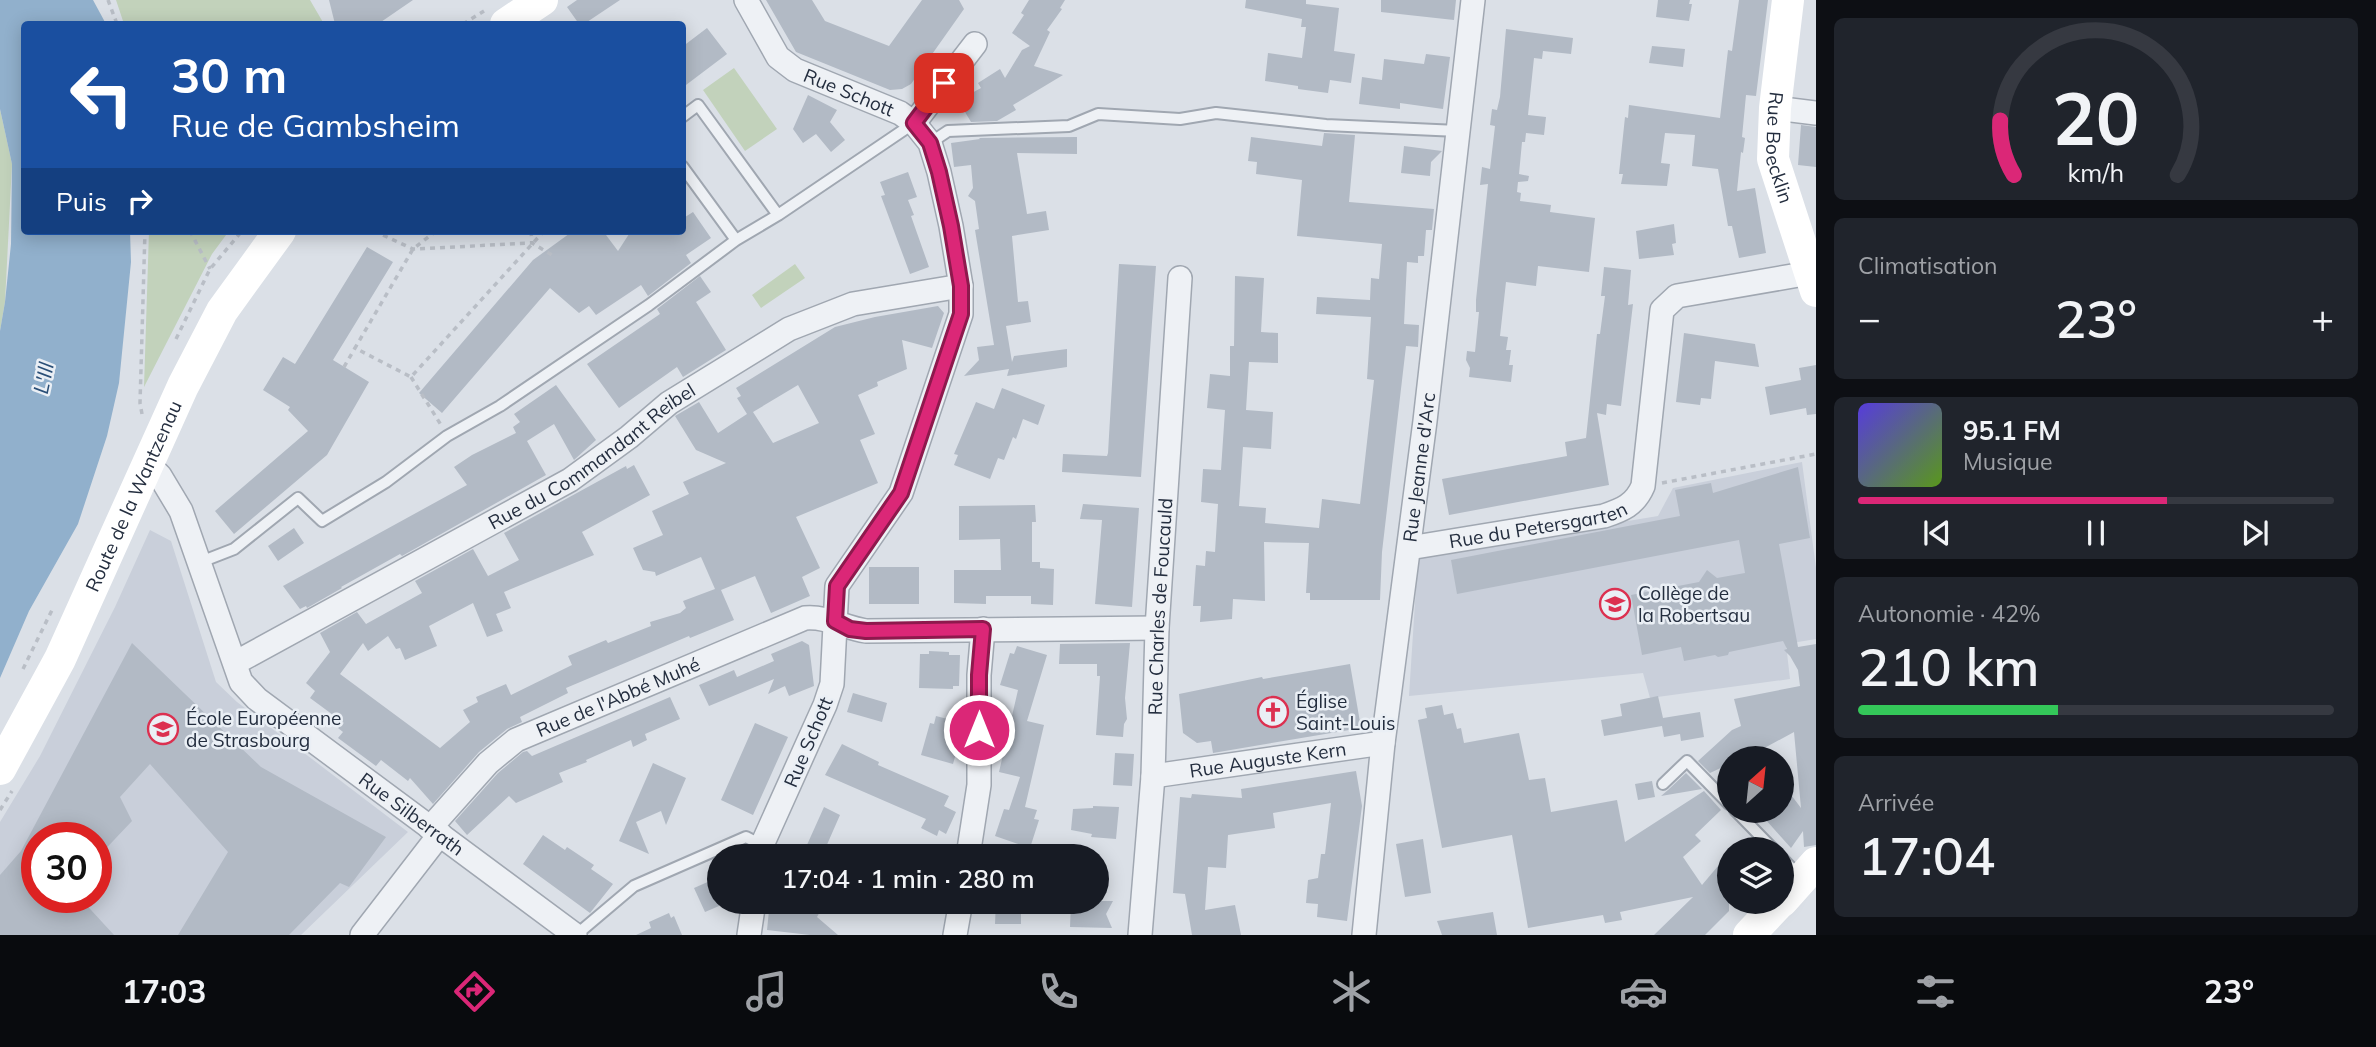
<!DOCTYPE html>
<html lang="fr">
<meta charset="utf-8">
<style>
body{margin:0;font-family:Mulish,sans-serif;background:#20242c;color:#f1f3f6;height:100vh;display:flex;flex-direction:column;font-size:26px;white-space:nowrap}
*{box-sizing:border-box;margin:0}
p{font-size:23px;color:#9ea1a6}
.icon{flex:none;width:38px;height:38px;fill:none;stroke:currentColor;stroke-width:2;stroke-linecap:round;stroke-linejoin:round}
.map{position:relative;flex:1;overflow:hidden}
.side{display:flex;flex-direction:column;gap:18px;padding:18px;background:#0d0f14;width:560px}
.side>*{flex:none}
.top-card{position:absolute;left:21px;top:21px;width:665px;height:214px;border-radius:7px;box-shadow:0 4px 18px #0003;background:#1a4fa0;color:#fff;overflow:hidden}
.needle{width:46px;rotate:27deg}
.tools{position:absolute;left:1717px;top:746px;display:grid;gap:14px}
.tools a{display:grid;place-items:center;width:77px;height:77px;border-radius:50%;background:#171b24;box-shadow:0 4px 18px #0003;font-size:35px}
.speed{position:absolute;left:21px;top:822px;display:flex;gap:14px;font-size:35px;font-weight:700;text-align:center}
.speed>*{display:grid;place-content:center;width:91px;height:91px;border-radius:50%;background:#171b24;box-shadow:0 4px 18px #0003;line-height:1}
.speed .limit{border:10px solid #d22;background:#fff;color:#111}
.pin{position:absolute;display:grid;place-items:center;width:60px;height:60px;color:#fff;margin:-30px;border-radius:14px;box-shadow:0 4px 10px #0006}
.me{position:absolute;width:77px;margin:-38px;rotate:0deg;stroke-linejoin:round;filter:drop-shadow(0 0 5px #0008)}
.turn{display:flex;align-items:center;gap:24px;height:147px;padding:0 35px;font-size:32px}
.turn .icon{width:91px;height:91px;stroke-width:2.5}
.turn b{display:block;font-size:49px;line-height:60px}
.then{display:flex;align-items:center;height:66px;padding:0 35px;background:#0003;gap:14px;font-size:26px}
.big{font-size:52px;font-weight:600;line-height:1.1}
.side .tile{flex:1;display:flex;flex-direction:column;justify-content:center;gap:10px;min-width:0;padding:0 24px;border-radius:10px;background:#20242c}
.side .dial{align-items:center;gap:0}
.dial svg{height:182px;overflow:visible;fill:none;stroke:#363941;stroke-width:7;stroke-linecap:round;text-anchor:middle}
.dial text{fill:#f1f3f6;stroke:none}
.song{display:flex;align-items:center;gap:21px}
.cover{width:84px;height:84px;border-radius:10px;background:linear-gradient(135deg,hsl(250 70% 55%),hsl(90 70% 35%))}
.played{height:7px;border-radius:4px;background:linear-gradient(90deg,#db2777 65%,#363941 65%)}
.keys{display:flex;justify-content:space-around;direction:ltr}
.heat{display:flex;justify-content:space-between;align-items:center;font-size:38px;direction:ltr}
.charge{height:10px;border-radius:5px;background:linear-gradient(90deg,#34c759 42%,#363941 0)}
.trip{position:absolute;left:707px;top:844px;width:402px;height:70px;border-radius:35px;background:#171b24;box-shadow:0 4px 18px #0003;font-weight:600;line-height:70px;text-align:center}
.menu{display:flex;height:112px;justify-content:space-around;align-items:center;background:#090b0e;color:#9ea1a6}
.menu .icon{width:49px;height:49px}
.menu .selected{color:#db2777}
.menu b{font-size:32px;color:#f1f3f6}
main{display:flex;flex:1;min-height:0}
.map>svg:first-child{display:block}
</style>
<main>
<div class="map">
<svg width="1816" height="935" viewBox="0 0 1816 935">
<rect width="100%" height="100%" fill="#dbe0e7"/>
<!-- built -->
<path fill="#c9cfda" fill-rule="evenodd" d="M1802,462L1816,568V639L1786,644L1790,679L1650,698L1643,673L1409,696L1418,556L1658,516L1673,488Z
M150,530L171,541L216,682L237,702L408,832L301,935H0V822L40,756L115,607ZM37,838H96V898H37Z"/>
<!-- green -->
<path fill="#c2d2bb" d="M116,0H310L324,24H124Z
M734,68L777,129L745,151L703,90Z
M0,109L12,164L5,302L0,331Z
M149,231H229L212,254L144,387Z
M795,264L805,278L761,308L752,295Z"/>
<!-- water -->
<path fill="#91b0cc" d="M0,0H93L106,24H24V231H130L131,262L119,383L107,436L78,524L29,611L0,678V331L5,302L11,244L12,164L0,109Z"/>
<!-- building -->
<path fill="#b2bac5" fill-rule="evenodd" d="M329,0H413L378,24H335Z
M577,0H620L584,24H579L567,7Z
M766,0H812L825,21L889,46L922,0H959L964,9L911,84L902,89L890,90L796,52Z
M1029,0H1065L1060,8L1062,9L1047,30L1050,32L1034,66L1063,75L1013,105L1016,110L997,121L971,122L965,112L968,102L973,99L970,94L981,88L978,83L1000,69L1005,78L1022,50L1030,46L1012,33L1024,15L1021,13Z
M1246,0H1306V4L1339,8L1334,51L1355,54L1351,83L1330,80L1328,93L1298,89V86L1265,81L1268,53L1302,58L1306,27H1301L1302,19L1245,8Z
M1381,0H1456L1454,20L1381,12Z
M1658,0H1690L1689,4H1692L1689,21L1656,17Z
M1739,0H1768L1756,96L1746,95L1742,137L1745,138L1743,153L1741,152L1737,191L1755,188L1766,253L1739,258L1732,226H1728L1718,169L1692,166L1695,135L1665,133L1661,163L1670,164L1667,186L1621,184L1623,174H1619L1625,117L1628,118L1629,105L1720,118L1728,50L1732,51Z
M707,28L727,54L682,88V47Z
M1506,29L1573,38L1571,54L1543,51L1542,59L1534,58L1528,115L1546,117L1544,135L1526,133L1525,142H1522L1519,174L1529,176L1528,181L1518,182L1517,192L1521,193L1520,201L1551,205L1550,212L1595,218L1589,272L1538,266L1536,286L1506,282L1500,336L1508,337L1506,350H1511L1509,365H1513L1511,382L1469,377L1470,368L1466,360L1467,351L1475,352L1479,312H1476V300L1488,184L1480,185L1482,167L1490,169L1495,126L1490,125L1492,109L1497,110L1500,97Z
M1652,46L1685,49L1683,67L1649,63Z
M1426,54L1450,57L1443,109L1400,103V109L1359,104L1362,77L1382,80L1384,59L1424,64Z
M808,95L837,110L830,122L845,140L831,152L816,134L803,143L793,129Z
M1801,125L1816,127V167L1798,165Z
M1324,133L1355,135L1349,202L1434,209L1432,230H1426L1424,256H1418V263L1407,262L1404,324L1419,325L1418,347L1406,346L1382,552L1380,600H1310V593H1306L1309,543L1264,542L1265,601L1233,599L1232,619L1200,622L1201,606H1193L1196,565L1205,566L1206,551L1215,552L1218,504L1201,502L1203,469L1221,470L1225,410L1207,408L1210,374L1230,376V346H1234L1235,276L1264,278L1261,332L1278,333V363L1249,362L1246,410L1273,412L1271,449L1243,447L1239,506L1266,508L1265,523L1319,528L1322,499L1360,504L1374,380L1367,379L1371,317L1316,314L1317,297L1370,300L1371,278L1379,279L1382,244L1297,236L1302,180L1256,174L1257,162L1248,161L1251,137L1322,146Z
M1077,137V154L1017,153L1027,214L1046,211L1049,230L1012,236L1018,302L1028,301L1031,322L1006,326L1012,362L1014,356L1067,349V367L1007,376L1009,369L964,376L979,360L977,347L994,345L975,230L979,229L975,201L968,196L973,188L971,165L954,167L951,143L980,139L979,138Z
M1404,146L1442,151L1431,162L1430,176L1401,173Z
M908,172L917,197L908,200L914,215L911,216L929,267L910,274L881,196L885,195L880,182Z
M693,212L711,238L686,255L691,263L648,296L641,285L596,315L589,306L579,313L550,288L442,413L419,393L533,260L573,231H603L618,251L631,231H682V219Z
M1674,224L1676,243L1672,244L1674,255L1639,259L1636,231Z
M367,247L393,262L333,360L369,382L327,455L234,534L215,511L308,431L288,410L290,407L263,390L283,357L295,364Z
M1119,264L1156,266L1141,477L1062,472L1063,454L1107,456L1108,453Z
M1604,267L1631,270L1628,305L1633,304L1621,406L1607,404L1606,415L1597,413L1609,485L1449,515L1442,479L1567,456L1565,442L1586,438L1597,334H1600L1605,296H1601Z
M700,276L711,292L696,302L726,350L683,377L677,367L619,408L587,364L660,314L657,309Z
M938,306L944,313L932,348L902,340L907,369L877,382L878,386L858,395L875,434L860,440L878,483L796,517L820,568L802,577L810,596L771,613L755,576L721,590L734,620L690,638L689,636L566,688L568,693L520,717L522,722L507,729L479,752L433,804L410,778L408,781L381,760L376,766L338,738L343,732L338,728L344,723L310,698L315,691L306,683L330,652L320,633L357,612L366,624L422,593L415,581L473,549L488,576L519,560L504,533L626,466L627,469L634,465L650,495L582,532L594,555L504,592L511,608L496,614L503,631L487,637L473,603L429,626L437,646L405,660L400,648L396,649L388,636L368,651L363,643L340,674L440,748L470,722L463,710L478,702L476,697L506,684L511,695L572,665L568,656L606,640L608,643L651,626L650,622L680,613L686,608L683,601L715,589L701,557L656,576L655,572L643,570L633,548L663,535L652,511L689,494L683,482L726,463L696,450L675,416L699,402L718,433L747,414L737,398L741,396L736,388L835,327L875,317ZM798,385L819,423L773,443L753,412Z
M1684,333L1755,344L1759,367L1715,361L1711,399L1701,398L1700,405L1676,402Z
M1816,365V414L1807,415L1806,408L1770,415L1765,387L1801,380L1799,368Z
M556,385L596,440L574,460L554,424L527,441L546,475L402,556L400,554L341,587L342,588L307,608L306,606L300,609L283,586L467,485L454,467L472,455L516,433L513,427L520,422L514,414Z
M1002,388L1045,405L1038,425L1023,419L1016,439L1013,437L1004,460L998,458L990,479L954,465L958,455L954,454L976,402L994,409Z
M1798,467L1810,538L1779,544L1798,647L1816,644V845L1804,847L1803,831L1791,848L1757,810H1782V783L1801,808L1794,732L1757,752L1762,758H1729V764L1710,773L1698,761L1732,730L1741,726L1734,699L1800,686L1798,670L1790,656L1784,650L1787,649L1783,641L1729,652L1728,655L1718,657L1715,655L1684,661L1681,647L1642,655L1631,595L1699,582L1707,570L1717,578L1745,573L1739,540L1457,594L1451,560L1680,516L1675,490L1711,483L1713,493Z
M1083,504L1139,508L1132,607L1095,604L1102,520L1080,519Z
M1035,505L1036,522H1032V562H1040V568L1054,569L1053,605L1031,604V596H986V604L954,603V570H1001L1000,539L959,540V506Z
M294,528L304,543L278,561L268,546Z
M869,567H919V604H869Z
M802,641L809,645L814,686L789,696L785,686L768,694L774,679L709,706L699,685L734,670L737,677L774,661L771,654Z
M132,643L261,767L386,837L349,887L340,883L289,935H178L228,852L150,764L120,797L132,821L96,859V838H37V898H80L114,935H0V875L21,851Z
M1130,643L1125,698L1127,719L1124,724L1123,737L1096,735L1100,676H1097V664H1059L1060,644Z
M1017,646L1047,655L1027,721L1044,725L1025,807L1037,810L1034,819L1039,820L1030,848L995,836L1004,809L1009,810L1020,777L999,772L1018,690L1000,685L1010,653L1014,654Z
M929,651L949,652V655H960L959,686H953V689L919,688L920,654H929Z
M1350,664L1361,728L1213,753L1211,741L1197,743L1183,733L1179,694L1262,677L1263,679Z
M853,693L887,703L882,722L847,712Z
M1658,696L1663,718L1700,712L1704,737L1681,741L1680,734L1664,737L1662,726L1604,736L1601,720L1622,716L1620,704Z
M670,697L680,719L645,734L647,740L633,747L631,740L586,760L587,762L559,773L563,782L516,803L509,796L467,835L455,821L498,773L523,752L527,751L532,756Z
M1442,705L1444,715L1453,713L1457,729L1461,728L1464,743L1519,733L1529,780L1545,778L1551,812L1617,800L1625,842L1704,791L1721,810L1695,835L1701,841L1683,857L1702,885L1729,853V911L1705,935H1654L1693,897L1620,912L1622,920L1605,923L1603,915L1528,928L1512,835L1442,848L1418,720L1427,718L1425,708Z
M936,716L959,722L957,730L962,732L953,764L921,755L930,723L934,724Z
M755,723L788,737L753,815L721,800Z
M842,744L879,762L878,765L949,796L944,806L956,812L946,834L939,830L937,836L921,828L926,819L825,775Z
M1115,753L1134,754L1132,786L1113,785Z
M653,763L686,778L666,825L661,811L636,822L649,854L619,841Z
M1356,771L1362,806L1347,921L1317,917L1318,904L1306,903L1308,880L1318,878L1321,854H1325L1331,803L1273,813L1275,828L1228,835L1226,868L1208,867L1205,910L1235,905L1241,935H1192L1185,894L1173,893L1180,797L1191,798L1192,794L1242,798L1241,789Z
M1686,773L1702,789L1661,796L1668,790Z
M1652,781L1655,797L1638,800L1635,784Z
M1093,806L1119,807L1116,839L1091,837L1092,834L1071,830L1073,809L1093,808Z
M824,807L840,815L822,856H802Z
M543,835L565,850L567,847L594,865L591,869L613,884L590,913L523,864Z
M1423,839L1431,893L1405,897L1396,844Z
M719,877V906L705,912L694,888Z
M770,901H813L823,906L817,917L838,935H810L767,930Z
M996,901H1021V924H995Z
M1076,901H1113L1106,914L1112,928L1070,927L1071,903Z
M1493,912L1497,935H1442L1437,921Z
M669,913L671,918L674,916L682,935H636L651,928L649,922Z"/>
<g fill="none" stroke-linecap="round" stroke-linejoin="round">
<!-- lane casing -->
<g stroke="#a0a7b1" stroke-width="14">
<path id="lane" d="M682,117L698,105L778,215
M930,143L948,131L1069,126L1098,114L1180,119L1216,113L1326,125L1458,131
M682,166L736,240
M198,563L234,549L298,498L322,521L386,482L447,436L500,406L649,305L736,240L778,215L914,123
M1663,784L1687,761L1729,804
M1735,810L1773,849
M1782,858L1800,877
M576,935L634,886L746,837L762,845"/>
</g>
<!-- street casing -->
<g stroke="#a0a7b1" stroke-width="26">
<g id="street">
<path id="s1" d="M746,0L778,57L795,70L900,113L914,123L930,143L939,172L951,226L961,286V314L901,493L837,586L832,684L825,705L762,845L761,856"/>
<path d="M1775,108L1816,113"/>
<path d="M914,123L975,44"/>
<path id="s2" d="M148,464L160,476L181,511L241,682L257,699L575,935"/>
<path id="s3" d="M1409,548L1604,516C1622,510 1635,505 1643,486L1662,310L1677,296L1810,273"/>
<path id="s4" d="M235,663L570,480L629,437L669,403L789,329L853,304L961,286"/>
<path id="s5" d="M1153,776L1383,743"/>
<path id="s6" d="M430,828L488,763L516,740L805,618C827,616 845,628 866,631L1157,628"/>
<path d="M968,856L979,785V675L983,629"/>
<path d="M362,935L440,834"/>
<path d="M749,935L754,901"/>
<path d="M955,935L961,901"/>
<path id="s7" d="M1140,935L1153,776L1157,628L1180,278"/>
<path id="s8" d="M1364,935L1383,743L1425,421L1473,0"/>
</g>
</g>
<!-- path -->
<path stroke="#b9bec6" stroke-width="3.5" stroke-dasharray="5 5" stroke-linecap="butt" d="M108,0L117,24
M463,24L484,11
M190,231L210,269
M374,231L413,249L532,243L552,255
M436,231L413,249L355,348L411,377L544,231
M531,231L532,243
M176,339L210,269L242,231
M344,367L355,348
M411,377L441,425
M142,414L140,403L145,231
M1662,483L1816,454
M23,669L52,610
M0,810L12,791"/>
<!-- lane -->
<use href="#lane" stroke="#eef1f5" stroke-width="10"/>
<!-- street -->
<use href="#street" stroke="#eef1f5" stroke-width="23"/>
<!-- secondary -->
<g stroke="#fff" stroke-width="32">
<path id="s9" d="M1788,0L1775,108L1773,159L1816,291"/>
<path d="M506,24L542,0"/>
<path id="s10" d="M0,769L60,659L183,386L222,311L280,231"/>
<path d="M1782,901L1816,863"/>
<path d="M1749,935L1781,901"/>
</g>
</g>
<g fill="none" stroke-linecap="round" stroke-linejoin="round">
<!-- route casing -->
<g stroke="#8e194d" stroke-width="18">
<path id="route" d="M944,83L914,123L930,143L939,172L951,226L961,286V314L901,493L837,586L835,621L850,629L866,631L983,629L979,675V730"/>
</g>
<!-- route -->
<use href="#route" stroke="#db2777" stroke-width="12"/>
</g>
<!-- icons -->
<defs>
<g id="school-ring" transform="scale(1.575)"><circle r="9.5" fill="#eaeff5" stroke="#dc3050" stroke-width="1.5"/><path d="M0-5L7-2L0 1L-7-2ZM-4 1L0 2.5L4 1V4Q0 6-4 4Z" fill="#dc3050"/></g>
<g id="church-ring" transform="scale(1.575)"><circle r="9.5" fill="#eaeff5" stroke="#dc3050" stroke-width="1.5"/><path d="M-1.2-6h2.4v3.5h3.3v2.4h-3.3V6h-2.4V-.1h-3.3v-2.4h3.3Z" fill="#dc3050"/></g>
<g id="university-ring" transform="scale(1.575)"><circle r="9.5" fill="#eaeff5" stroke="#dc3050" stroke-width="1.5"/><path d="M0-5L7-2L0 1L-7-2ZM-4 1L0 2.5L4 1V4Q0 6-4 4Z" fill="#dc3050"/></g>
</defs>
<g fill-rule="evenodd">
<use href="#school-ring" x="1615" y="604"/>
<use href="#church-ring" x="1273" y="712"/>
<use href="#university-ring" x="163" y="729"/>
</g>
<g text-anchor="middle" stroke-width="5" stroke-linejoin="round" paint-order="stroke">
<!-- street labels -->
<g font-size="19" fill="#242e3f" stroke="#eaeff5">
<text dy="7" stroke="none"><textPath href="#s1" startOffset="145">Rue Schott</textPath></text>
<text dy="7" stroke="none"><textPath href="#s9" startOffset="149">Rue Boecklin</textPath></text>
<text dy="7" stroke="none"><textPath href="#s4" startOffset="413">Rue du Commandant Reibel</textPath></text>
<text dy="7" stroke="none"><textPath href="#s8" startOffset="471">Rue Jeanne d'Arc</textPath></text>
<text dy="7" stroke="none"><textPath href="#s10" startOffset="304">Route de la Wantzenau</textPath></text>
<text dy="7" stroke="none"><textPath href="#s3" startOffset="131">Rue du Petersgarten</textPath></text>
<text dy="7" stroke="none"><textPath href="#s7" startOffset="329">Rue Charles de Foucauld</textPath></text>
<text dy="7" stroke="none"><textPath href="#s6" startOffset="234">Rue de l'Abbé Muhé</textPath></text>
<text transform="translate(808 742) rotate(-67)" y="7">Rue Schott</text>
<text dy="7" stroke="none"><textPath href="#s5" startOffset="116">Rue Auguste Kern</textPath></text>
<text dy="7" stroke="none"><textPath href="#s2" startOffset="455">Rue Silberrath</textPath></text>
</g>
<!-- poi labels -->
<g font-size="19" fill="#242e3f" stroke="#eaeff5" text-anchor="start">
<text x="1638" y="600">Collège de<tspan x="1638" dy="22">la Robertsau</tspan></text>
<text x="1296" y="708">Église<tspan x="1296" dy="22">Saint-Louis</tspan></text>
<text x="186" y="725">École Européenne<tspan x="186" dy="22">de Strasbourg</tspan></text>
</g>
<!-- water labels -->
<g font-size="21" font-style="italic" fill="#2a4f77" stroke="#eaeff5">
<text transform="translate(44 378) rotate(-78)" y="7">L'Ill</text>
</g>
</g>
</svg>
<div class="tools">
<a><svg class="needle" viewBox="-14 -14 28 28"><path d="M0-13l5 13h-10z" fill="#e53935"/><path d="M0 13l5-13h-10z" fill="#9ea1a6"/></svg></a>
<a><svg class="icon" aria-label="layers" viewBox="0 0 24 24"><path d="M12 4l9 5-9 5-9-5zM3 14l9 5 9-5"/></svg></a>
</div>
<div class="speed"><div class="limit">30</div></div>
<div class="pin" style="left:944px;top:83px;background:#d93025"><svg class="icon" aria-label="arrive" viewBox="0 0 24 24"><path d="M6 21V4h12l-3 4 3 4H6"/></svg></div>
<svg class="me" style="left:979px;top:730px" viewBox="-20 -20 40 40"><circle r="17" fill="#db2777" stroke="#fff" stroke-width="3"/><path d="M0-11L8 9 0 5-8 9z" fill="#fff"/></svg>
<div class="trip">17:04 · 1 min · 280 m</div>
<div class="top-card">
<div class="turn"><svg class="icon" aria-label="left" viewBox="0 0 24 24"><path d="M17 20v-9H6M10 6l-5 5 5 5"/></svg><div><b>30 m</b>Rue de Gambsheim</div></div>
<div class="then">Puis<svg class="icon" aria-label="right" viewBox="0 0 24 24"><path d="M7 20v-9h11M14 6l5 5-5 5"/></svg></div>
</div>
</div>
<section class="side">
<div class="tile dial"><svg viewBox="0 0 100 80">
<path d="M14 69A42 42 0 1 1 86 69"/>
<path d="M14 69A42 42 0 0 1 8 45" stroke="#db2777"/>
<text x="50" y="56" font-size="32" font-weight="700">20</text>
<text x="50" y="72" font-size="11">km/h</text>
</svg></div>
<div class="tile"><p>Climatisation</p>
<div class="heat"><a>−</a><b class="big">23°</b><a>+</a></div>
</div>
<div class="tile">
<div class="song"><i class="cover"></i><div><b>95.1 FM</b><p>Musique</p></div></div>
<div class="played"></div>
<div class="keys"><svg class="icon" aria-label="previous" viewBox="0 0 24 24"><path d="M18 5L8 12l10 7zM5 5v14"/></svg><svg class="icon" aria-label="pause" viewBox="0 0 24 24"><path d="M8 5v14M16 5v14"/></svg><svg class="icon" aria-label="next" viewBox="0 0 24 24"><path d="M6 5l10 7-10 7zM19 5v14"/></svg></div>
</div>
<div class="tile"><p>Autonomie · 42%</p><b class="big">210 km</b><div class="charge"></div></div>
<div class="tile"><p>Arrivée</p><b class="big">17:04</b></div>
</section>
</main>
<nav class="menu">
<b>17:03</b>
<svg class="icon selected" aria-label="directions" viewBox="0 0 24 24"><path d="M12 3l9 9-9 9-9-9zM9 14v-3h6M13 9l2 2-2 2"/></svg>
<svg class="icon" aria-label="music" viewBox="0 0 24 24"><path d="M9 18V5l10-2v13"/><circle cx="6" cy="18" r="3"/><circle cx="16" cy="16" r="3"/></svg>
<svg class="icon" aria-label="phone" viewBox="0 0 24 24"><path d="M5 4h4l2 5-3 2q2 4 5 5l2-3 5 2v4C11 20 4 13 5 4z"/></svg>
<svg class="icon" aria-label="climate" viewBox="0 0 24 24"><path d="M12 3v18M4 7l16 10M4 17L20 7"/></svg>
<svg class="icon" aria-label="car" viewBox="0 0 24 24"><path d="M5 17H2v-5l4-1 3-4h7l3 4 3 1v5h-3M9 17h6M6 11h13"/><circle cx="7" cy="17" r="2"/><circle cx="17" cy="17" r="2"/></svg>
<svg class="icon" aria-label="filters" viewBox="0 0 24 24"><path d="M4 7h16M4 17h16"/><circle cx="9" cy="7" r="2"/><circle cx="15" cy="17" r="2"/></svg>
<b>23°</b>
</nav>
